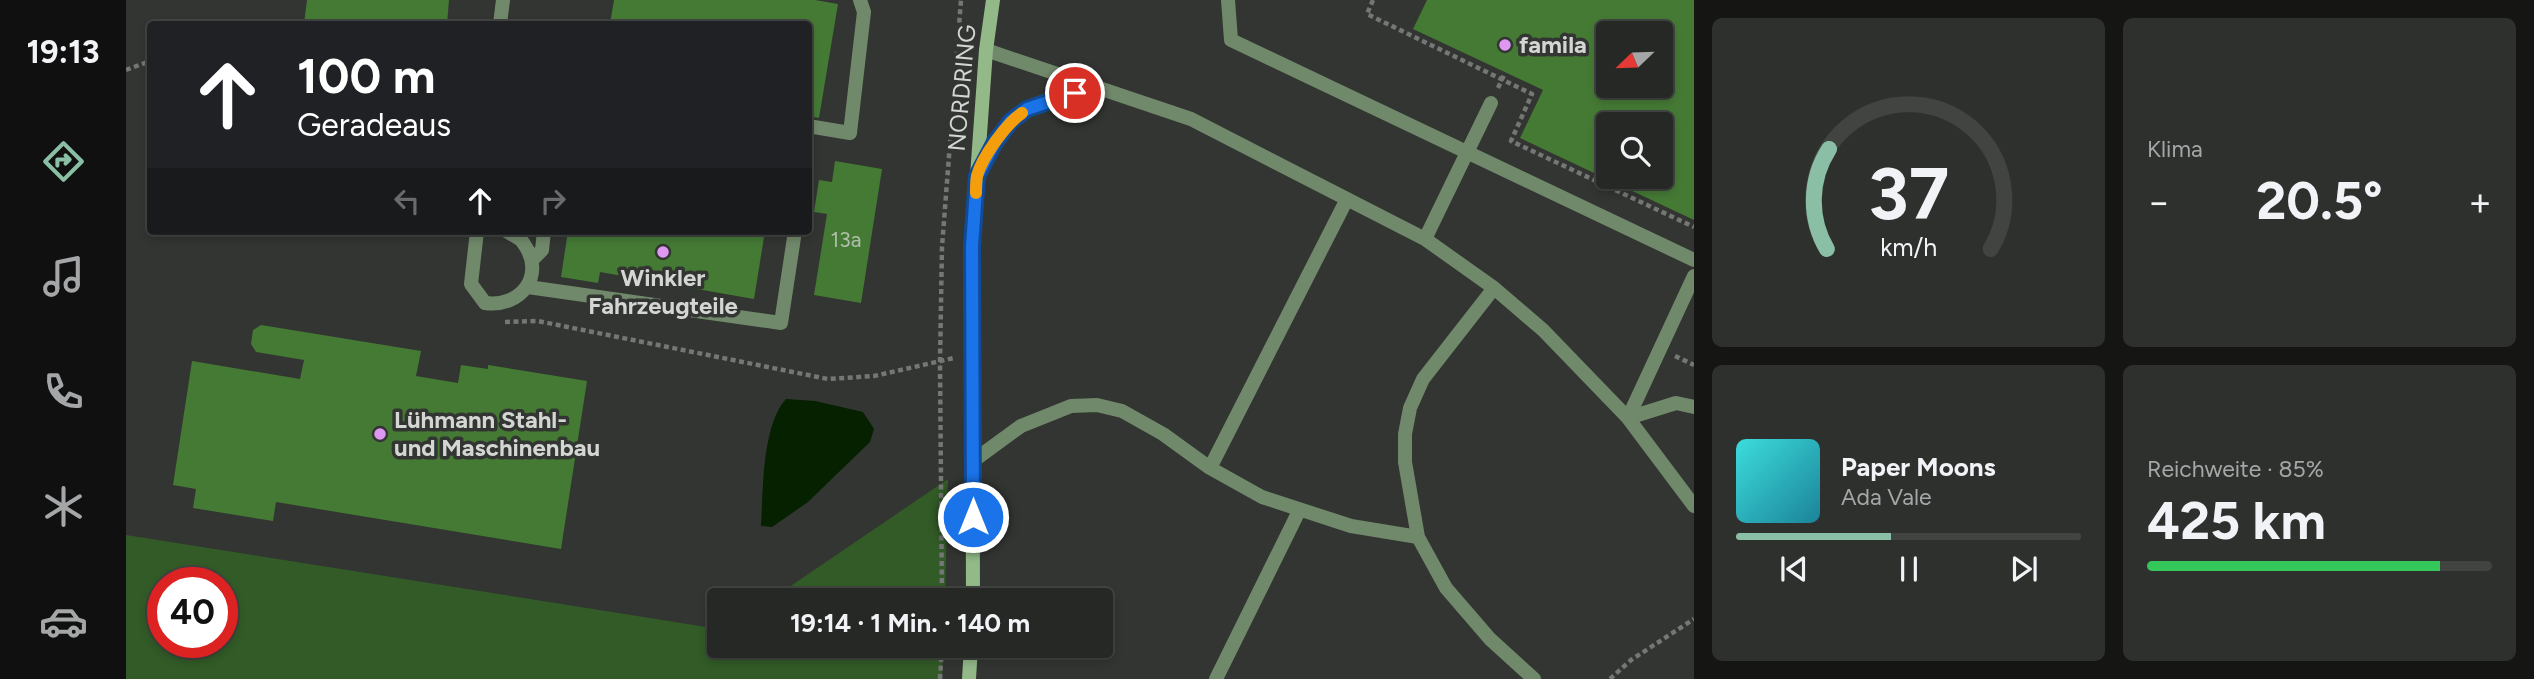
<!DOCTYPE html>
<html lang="de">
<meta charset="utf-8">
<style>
body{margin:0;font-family:Figtree,sans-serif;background:#2e302d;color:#f1f3f6;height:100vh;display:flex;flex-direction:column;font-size:26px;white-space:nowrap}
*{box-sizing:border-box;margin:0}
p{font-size:23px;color:#a4a6a7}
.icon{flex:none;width:38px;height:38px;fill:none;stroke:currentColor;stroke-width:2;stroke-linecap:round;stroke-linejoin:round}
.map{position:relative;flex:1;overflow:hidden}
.drawer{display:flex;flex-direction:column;gap:18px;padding:18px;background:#151614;width:840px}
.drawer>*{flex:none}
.hud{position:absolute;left:21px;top:21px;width:665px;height:214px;border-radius:7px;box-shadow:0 4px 10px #0003,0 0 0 2px #424442;background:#202124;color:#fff;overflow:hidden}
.needle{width:46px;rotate:247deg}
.tools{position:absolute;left:1470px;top:21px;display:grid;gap:14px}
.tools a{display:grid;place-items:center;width:77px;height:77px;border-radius:7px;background:#262825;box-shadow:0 4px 10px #0003,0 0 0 2px #424442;font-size:35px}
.speed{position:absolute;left:21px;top:567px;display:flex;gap:14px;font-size:35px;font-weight:700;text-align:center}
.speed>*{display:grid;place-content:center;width:91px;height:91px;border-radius:50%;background:#262825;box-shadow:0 4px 10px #0003,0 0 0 2px #424442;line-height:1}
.speed .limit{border:10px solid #d22;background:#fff;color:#111}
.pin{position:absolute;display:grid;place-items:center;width:60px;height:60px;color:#fff;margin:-30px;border:4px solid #fff;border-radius:50%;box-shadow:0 2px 7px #0007}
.me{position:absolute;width:77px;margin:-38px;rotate:0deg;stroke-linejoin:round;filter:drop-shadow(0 0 5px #0008)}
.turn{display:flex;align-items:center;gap:24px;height:147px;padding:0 35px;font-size:32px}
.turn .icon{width:91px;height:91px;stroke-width:2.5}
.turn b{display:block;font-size:49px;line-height:60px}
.lanes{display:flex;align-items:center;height:66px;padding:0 35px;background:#0003;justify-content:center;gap:35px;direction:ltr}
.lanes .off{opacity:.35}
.big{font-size:52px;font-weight:700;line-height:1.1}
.drawer .widget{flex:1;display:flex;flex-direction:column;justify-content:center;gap:10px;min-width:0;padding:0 24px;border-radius:10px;background:#2e302d}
.drawer .dial{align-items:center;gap:0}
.dial svg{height:182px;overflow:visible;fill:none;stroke:#424442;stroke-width:7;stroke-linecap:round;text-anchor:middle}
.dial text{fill:#f1f3f6;stroke:none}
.song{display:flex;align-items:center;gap:21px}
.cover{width:84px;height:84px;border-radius:10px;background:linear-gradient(135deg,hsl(180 70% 55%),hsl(190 70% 35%))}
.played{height:7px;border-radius:4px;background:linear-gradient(90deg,#8abfa5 45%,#424442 45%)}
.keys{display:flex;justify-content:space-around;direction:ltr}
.heat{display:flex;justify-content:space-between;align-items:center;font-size:38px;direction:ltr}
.charge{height:10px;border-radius:5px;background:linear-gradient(90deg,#34c759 85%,#424442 0)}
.drawer .tiles{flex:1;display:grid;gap:18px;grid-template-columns:repeat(2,1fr)}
.trip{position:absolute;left:581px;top:588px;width:406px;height:70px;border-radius:7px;background:#262825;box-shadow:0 4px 10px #0003,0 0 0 2px #424442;font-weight:700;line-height:70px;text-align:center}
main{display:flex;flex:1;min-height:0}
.dock{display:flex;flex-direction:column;width:126px;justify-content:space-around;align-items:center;background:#0f100f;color:#a4a6a7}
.dock .icon{width:49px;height:49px}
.dock .current{color:#8abfa5}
.dock b{font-size:32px;color:#f1f3f6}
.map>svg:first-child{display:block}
</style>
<main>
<nav class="dock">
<b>19:13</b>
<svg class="icon current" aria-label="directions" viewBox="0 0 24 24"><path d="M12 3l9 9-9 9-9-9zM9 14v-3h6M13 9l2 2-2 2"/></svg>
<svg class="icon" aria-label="music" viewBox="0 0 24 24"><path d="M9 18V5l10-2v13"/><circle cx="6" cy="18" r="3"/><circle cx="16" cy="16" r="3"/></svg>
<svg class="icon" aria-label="phone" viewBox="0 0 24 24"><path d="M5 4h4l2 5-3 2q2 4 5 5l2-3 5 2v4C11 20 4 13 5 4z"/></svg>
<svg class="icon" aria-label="climate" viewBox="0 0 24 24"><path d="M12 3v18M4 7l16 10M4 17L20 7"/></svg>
<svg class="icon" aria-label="car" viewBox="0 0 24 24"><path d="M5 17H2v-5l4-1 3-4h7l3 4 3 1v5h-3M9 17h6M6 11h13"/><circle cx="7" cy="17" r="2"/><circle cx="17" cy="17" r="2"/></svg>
</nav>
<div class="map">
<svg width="1568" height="679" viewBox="0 0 1568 679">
<rect width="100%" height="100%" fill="#323531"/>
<!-- green -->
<path fill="#325b27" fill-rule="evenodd" d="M822,479L819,600H644Z
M0,535L593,629V646H817L816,679H0ZM37,583H96V642H37Z"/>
<!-- water -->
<path fill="#052100" d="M660,399L689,401L737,412L748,429L744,442L682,502L646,527L635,526C637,491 636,425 660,399Z"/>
<!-- building -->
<path fill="#457a35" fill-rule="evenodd" d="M181,0H323L321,24H178Z
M488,0H689L712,4L693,118L682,116V24H484Z
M1301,0H1568V220L1394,138L1417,90L1287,29ZM1482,33H1535V86H1482ZM1482,124H1535V177H1482Z
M709,161L756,169L735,303L688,295L701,214L688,212L693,180L706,182Z
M442,231H639L628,299L474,272L472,283L435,277Z
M135,325L295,351L290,376L332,383L335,365L362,369V365L461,381L435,549L150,502L147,521L67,508L70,489L47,485L66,361L174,379L178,360L130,352L125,344L127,330Z"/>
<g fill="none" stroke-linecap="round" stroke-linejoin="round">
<!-- path -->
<path stroke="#747773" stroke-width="4.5" stroke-dasharray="5 3.5" stroke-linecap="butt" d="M1247,0L1241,14L1406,94L1385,141L1568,227
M0,70L24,61
M1372,88L1379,73
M379,322L412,321L702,379L748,376L828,358
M1549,356L1568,365
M816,600L814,362L816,247L835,0
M814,679L816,646
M1484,679L1505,660L1568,619"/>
<!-- lane -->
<path stroke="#71896b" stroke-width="14" d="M1102,0L1105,40L1568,260
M860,50L1065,119L1299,239L1368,288L1417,330L1502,418L1568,506
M682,126L724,133L738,12L734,0
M851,175C861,157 871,135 886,120C908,100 943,93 972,89
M1299,239L1365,103
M406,260L416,250L418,231
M402,287L655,323L669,231
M1368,288L1297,379L1284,408L1279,434V462L1292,537L1320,588L1364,639L1408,679
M1502,418L1568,276
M1502,418L1550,403L1568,407
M847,461L895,426L945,406L971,405L996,411L1037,434L1084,468L1136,497L1225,526L1292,537
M1084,468L1221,199
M1090,679L1173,511"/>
<!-- street -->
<path stroke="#71896b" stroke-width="14" d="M374,24L377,0
M351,231L345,284L359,303C395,308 420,275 398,244C395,238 386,235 380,231"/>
<!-- secondary -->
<path stroke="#93b989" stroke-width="14" d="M847,600L846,246L860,50L867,0
M843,679L845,646"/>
</g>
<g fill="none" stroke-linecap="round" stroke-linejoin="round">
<!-- route casing -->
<g stroke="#114b97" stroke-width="18">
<path id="route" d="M847,517L846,246L851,176L869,142L885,121L901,109L949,93"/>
</g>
<!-- route -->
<use href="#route" stroke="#1a73e8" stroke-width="12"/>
<!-- slow -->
<path stroke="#f59e0b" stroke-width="12" d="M850,193C850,188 850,181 851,176C856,157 880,124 896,113"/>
</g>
<!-- markers -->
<g fill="#df98f1" stroke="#323531" stroke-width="2.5">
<circle cx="1379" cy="45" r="7"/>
<circle cx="537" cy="252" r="7"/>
<circle cx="254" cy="434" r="7"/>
</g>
<g text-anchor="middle" stroke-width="7" stroke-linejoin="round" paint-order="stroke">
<!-- number labels -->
<g font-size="21" fill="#b0bfac">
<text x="720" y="247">13a</text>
</g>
<!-- poi labels -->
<g font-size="24" font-weight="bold" fill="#d4d6d3" stroke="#323531" text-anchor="start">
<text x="1393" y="53">famila</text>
<text x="537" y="286" text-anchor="middle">Winkler<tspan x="537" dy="28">Fahrzeugteile</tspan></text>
<text x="268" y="428">Lühmann Stahl-<tspan x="268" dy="28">und Maschinenbau</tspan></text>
</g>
<!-- street labels -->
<g font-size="24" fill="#d4d6d3" stroke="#323531">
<text transform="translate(836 88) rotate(-85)" y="8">NORDRING</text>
</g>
</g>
</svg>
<div class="tools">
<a><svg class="needle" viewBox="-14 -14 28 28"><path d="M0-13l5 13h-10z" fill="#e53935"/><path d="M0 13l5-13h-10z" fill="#a4a6a7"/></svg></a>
<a><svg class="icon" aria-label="search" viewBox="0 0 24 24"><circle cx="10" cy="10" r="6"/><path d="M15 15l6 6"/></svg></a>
</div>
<div class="speed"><div class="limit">40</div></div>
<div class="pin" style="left:949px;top:93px;background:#d93025"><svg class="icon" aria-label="arrive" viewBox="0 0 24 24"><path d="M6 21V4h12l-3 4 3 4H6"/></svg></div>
<svg class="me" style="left:847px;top:517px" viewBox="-20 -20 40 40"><circle r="17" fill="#1a73e8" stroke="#fff" stroke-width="3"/><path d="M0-11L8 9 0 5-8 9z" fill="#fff"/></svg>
<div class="trip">19:14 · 1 Min. · 140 m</div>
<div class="hud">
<div class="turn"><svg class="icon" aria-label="ahead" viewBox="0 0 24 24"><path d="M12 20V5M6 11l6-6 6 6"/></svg><div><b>100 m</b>Geradeaus</div></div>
<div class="lanes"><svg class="icon off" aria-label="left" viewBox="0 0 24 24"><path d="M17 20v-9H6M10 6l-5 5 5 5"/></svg><svg class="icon" aria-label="ahead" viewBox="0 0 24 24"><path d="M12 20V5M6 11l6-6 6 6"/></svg><svg class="icon off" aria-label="right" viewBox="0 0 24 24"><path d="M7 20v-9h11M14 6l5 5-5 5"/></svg></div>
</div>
</div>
<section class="drawer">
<div class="tiles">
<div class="widget dial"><svg viewBox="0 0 100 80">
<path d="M14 69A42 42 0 1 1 86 69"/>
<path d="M14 69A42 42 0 0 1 15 25" stroke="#8abfa5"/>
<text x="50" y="56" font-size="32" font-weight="700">37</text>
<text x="50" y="72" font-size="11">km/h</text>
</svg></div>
<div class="widget"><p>Klima</p>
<div class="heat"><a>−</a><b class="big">20.5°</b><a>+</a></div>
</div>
<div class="widget">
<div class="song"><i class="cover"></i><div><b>Paper Moons</b><p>Ada Vale</p></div></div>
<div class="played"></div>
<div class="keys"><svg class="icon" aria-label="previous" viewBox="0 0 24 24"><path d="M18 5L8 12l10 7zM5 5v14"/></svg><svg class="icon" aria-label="pause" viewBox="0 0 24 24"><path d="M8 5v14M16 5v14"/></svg><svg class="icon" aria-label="next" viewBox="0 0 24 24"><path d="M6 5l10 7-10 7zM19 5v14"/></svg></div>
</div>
<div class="widget"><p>Reichweite · 85%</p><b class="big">425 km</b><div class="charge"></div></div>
</div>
</section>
</main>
